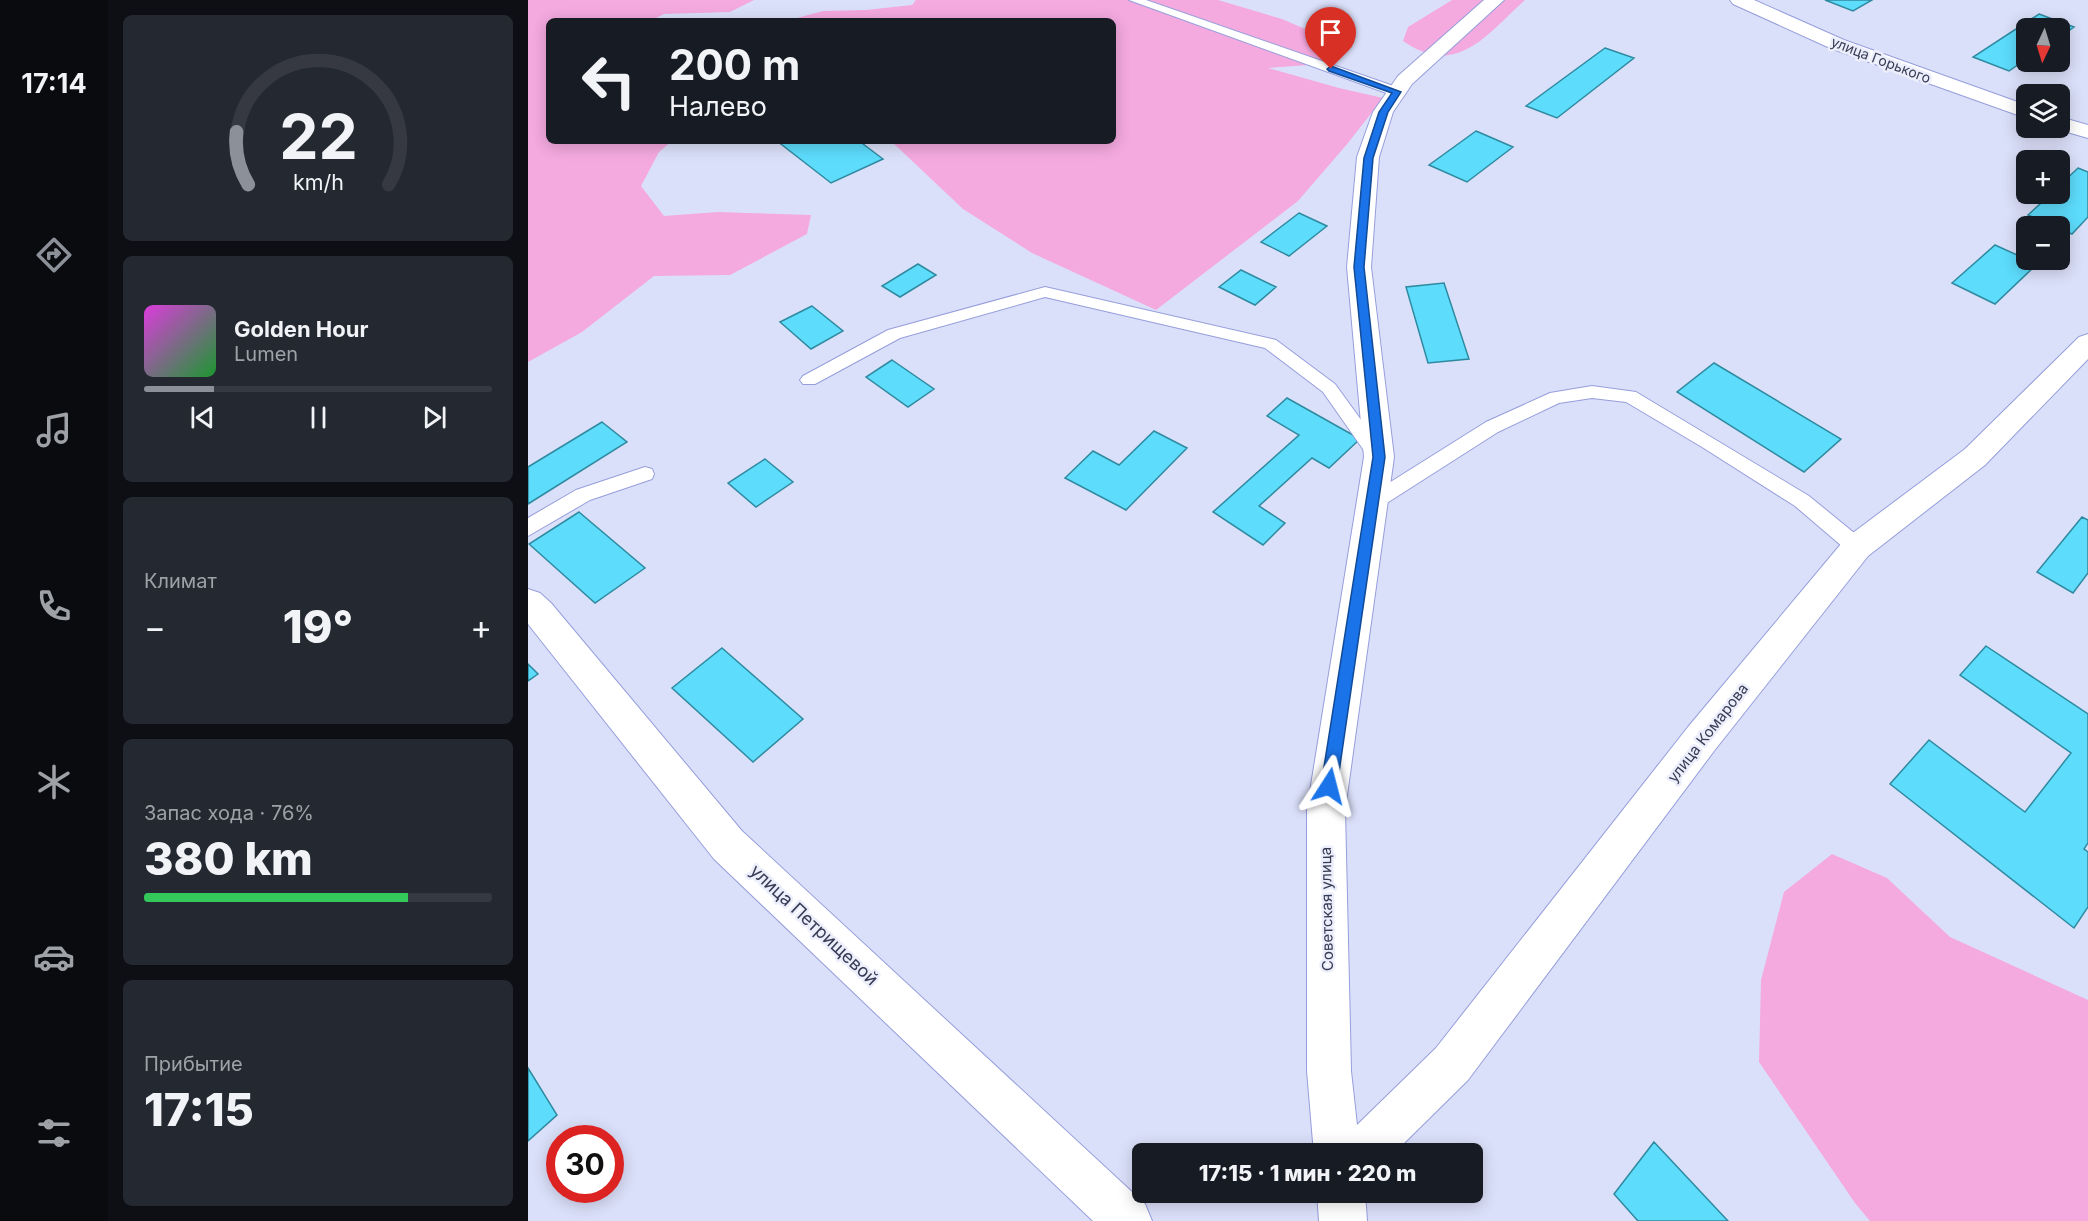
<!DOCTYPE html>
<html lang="ru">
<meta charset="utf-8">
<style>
body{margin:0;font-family:Inter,sans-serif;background:#242831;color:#f1f3f6;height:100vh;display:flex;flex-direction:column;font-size:22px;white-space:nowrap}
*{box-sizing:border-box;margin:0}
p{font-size:20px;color:#9ea1a6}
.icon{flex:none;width:33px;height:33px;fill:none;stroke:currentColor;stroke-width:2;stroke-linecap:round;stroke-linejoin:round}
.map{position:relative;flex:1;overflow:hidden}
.panel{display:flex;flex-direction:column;gap:15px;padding:15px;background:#0d0f14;width:420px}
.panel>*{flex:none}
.hud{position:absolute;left:18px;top:18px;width:570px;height:126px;border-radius:9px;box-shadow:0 3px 15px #0003;background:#171b24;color:#f1f3f6;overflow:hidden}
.needle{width:39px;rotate:184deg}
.tools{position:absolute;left:1488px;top:18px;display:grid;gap:12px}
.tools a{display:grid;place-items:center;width:54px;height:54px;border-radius:9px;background:#171b24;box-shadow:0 3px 15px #0003;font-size:30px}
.speed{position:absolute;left:18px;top:1125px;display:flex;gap:12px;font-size:30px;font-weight:700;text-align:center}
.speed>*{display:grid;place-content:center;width:78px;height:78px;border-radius:50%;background:#171b24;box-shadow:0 3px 15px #0003;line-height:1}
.speed .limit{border:9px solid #d22;background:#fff;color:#111}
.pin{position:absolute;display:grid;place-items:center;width:51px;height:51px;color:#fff;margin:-62px -26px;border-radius:50% 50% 50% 0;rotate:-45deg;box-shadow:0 0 6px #0007}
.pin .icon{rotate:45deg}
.me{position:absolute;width:66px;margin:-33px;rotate:9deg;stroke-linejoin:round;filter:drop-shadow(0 0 4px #0008)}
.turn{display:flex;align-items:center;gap:21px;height:126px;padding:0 24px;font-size:27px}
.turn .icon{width:78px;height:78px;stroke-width:2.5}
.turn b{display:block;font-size:42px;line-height:51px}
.big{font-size:45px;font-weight:800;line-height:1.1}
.panel .card{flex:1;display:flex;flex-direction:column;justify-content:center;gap:9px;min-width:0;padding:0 21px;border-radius:9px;background:#242831}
.panel .dial{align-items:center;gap:0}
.dial svg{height:156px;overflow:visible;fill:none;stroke:#363941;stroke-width:7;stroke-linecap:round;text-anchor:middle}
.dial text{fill:#f1f3f6;stroke:none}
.song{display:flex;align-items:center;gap:18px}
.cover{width:72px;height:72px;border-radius:9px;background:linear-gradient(135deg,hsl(300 70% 55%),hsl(130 70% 35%))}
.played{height:6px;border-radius:3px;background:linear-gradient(90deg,#8c9099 20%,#363941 20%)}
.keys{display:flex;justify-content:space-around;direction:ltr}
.heat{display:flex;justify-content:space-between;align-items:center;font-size:33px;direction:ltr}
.charge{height:9px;border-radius:4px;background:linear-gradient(90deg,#34c759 76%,#363941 0)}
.trip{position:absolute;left:604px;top:1143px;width:351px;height:60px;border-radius:9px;background:#171b24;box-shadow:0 3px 15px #0003;font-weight:800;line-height:60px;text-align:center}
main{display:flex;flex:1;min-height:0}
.dock{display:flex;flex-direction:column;width:108px;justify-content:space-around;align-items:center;background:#090b0e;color:#9ea1a6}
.dock .icon{width:42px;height:42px}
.dock .current{color:#8c9099}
.dock b{font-size:27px;color:#f1f3f6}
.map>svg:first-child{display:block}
</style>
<main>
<nav class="dock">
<b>17:14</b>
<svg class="icon current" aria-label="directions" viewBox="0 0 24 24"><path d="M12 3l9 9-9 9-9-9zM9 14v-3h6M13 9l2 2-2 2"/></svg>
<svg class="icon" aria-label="music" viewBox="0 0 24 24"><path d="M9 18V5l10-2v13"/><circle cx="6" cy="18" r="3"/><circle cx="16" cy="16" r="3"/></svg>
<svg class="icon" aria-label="phone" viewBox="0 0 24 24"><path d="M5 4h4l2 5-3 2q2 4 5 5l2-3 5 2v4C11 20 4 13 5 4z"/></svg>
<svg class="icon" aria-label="climate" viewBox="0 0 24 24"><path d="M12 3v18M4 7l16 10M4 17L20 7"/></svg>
<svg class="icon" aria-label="car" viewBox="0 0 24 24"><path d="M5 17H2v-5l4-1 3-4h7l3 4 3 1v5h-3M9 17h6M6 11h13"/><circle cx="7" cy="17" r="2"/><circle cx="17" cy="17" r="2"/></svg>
<svg class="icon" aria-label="filters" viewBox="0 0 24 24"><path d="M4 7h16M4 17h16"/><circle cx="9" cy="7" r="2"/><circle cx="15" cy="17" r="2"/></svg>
</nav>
<section class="panel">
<div class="card dial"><svg viewBox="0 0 100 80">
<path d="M14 69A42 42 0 1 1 86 69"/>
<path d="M14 69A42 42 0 0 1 8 42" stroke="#8c9099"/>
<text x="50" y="56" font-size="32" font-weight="700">22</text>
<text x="50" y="72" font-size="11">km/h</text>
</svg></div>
<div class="card">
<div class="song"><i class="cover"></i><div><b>Golden Hour</b><p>Lumen</p></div></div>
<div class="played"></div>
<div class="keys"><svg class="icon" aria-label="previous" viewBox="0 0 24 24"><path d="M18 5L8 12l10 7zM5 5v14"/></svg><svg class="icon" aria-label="pause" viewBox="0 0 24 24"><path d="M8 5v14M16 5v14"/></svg><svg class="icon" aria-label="next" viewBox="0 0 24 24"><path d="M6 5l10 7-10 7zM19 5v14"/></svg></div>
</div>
<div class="card"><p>Климат</p>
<div class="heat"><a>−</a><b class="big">19°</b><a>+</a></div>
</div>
<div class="card"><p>Запас хода · 76%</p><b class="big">380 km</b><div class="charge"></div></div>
<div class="card"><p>Прибытие</p><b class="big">17:15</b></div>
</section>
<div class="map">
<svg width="1560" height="1221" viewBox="0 0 1560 1221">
<rect width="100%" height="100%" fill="#dbe0fa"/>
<!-- green -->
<path fill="#f4a9df" d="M0,0H226L202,12L136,14L122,21H21L19,104L21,141H144L131,152L113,186L136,216L190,212L283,215L279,234L202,275L126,276L54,332L0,362Z
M388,0H690L754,19L805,41L795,64L740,68L811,88L855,98L820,143L770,201L628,310L504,253L435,209L363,141H585V21H258L295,11L338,10L384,5Z
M924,0H997C959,34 929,79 875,41L880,27Z
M1304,854L1359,878L1422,937L1560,1000V1221H1342L1327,1203L1231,1062L1233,980L1256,892Z"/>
<!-- building -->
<path fill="#5ddcfc" stroke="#2f8aa0" stroke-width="1.5" d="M1297,0H1344L1325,11Z
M1511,14L1546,27L1532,37V28H1498V59L1481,71L1445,57Z
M1077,48L1106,58L1029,118L998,106Z
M948,131L985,147L939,182L901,165Z
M249,141H331L355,159L303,183Z
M1550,168L1560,172V217L1544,234L1500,215L1523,194H1532V185Z
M771,213L799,226L761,256L733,242Z
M1467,245L1509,264L1467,304L1424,283Z
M390,264L408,275L372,297L354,286Z
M713,270L748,287L727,305L691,287Z
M916,283L941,359L900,363L878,287Z
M284,306L315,331L283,349L252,322Z
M364,360L406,389L380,407L338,377Z
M1186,363L1313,439L1276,472L1149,392Z
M759,398L832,439L801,468L784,458L731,506L757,523L735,545L685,512L771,435L739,416Z
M74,422L99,442L0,504V467Z
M626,431L659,448L598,510L537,478L565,451L591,465Z
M237,459L265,482L228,507L200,483Z
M51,512L117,568L67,603L1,544Z
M1554,517L1560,520V573L1545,593L1509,572Z
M1458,646L1560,714V843L1556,849L1560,852V907L1546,928L1362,784L1401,740L1497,812L1543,753L1432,675Z
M194,648L275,719L225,762L144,688Z
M0,664L10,674L0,681Z
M0,1068L29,1115L0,1141Z
M1126,1142L1200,1221H1110L1086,1194Z"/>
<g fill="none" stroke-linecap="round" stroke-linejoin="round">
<!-- lane casing -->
<g stroke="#959edb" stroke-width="2">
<path id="lane" d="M601,0H618L874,89L875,92L869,96L864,95Z
M517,287L748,340L807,384L860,457L858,462L851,464L844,462L795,392L737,348L517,297L372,338L287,384H275L272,380L275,376L360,330Z
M1064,386L1108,392L1281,496L1336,541L1339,547L1336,553L1329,555L1322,553L1267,506L1174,447L1098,402L1064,398L1031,403L970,432L851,508L844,510L837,508L834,503L837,498L958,422L1022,393Z
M117,467L124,469L126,474L124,479L62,500L0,536V518L48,490Z"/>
</g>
<!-- street casing -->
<g stroke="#959edb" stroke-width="2">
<path id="street" d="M956,0H976L884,84L865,112L851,157L843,267L866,457L817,810L823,1071L829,1125L908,1048L1160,727L1318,538L1437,449L1551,337L1560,334V359L1457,465L1340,556L1186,751L940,1080L865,1154H786L779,1071V810L836,457L819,267L829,157L845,112L870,76Z
M1202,0H1226L1316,40L1498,105V118L1302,48L1205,4Z
M1532,117L1560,125V138L1525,128H1532Z
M0,589L12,593L23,603L214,831L617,1204L624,1221H565L186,859L0,624Z
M789,1192H837L839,1221H791Z"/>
</g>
<!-- lane -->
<use href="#lane" fill="#fff" fill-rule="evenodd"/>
<!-- street -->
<use href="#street" fill="#fff" fill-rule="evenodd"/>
</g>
<!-- route -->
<path fill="#1a73e8" stroke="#114b97" stroke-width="1.5" d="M803,66L873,92L860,112L845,158L836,267L857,457L809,786L807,791L801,793L796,791L793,786L845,457L826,267L836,158L851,112L864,93L801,71L799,69Z"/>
<g text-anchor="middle" stroke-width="5" stroke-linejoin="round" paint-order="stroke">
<!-- far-street labels -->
<g font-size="14" fill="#373b54" stroke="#eceefb">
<text transform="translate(1353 60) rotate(21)" y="5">улица Горького</text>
</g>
<!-- street labels -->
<g font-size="15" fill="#373b54" stroke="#eceefb">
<text transform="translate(1180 733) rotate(-52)" y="5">улица Комарова</text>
<text transform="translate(799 909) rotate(-91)" y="5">Советская улица</text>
</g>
<!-- near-street labels -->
<g font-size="18" fill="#373b54" stroke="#eceefb">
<text transform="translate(286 925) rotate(43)" y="6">улица Петрищевой</text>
</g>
</g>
</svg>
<div class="tools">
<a><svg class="needle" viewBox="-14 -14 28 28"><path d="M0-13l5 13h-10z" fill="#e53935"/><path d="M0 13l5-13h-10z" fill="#9ea1a6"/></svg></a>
<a><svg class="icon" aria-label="layers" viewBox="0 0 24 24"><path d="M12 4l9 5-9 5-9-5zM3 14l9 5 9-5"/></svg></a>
<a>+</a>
<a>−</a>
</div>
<div class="speed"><div class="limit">30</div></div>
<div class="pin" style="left:803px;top:69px;background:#d93025"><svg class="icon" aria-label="arrive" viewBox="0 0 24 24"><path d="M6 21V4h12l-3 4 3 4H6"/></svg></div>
<svg class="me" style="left:801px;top:786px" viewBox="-20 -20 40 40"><path d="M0-17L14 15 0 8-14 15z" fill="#1a73e8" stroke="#fff" stroke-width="4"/></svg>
<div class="trip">17:15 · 1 мин · 220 m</div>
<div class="hud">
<div class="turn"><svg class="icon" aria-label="left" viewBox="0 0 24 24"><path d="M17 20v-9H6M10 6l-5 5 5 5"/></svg><div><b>200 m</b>Налево</div></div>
</div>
</div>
</main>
